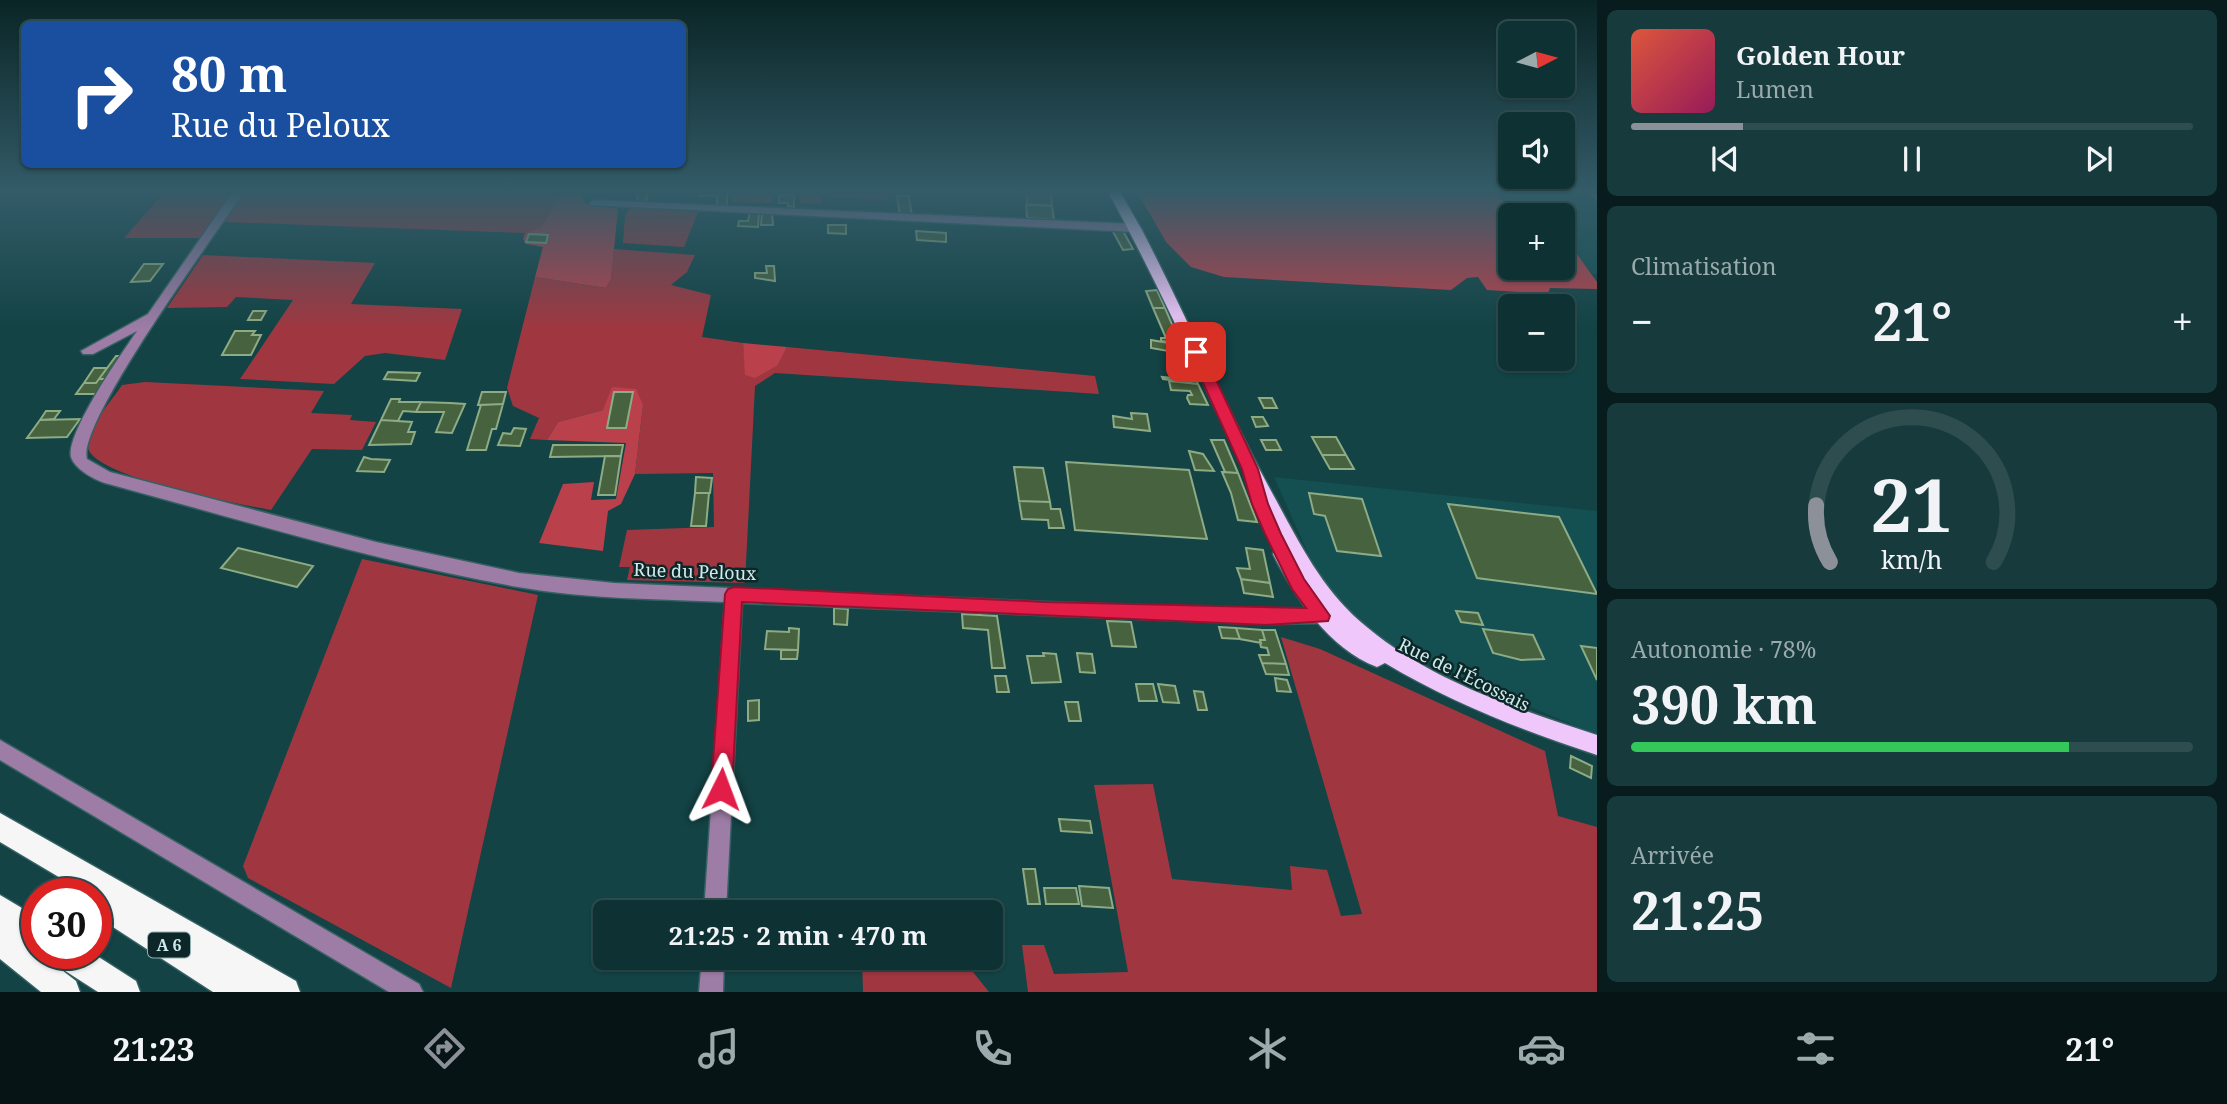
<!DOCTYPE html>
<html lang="fr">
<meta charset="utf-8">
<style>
body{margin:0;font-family:"Noto Serif",serif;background:#173a3c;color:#f1f3f6;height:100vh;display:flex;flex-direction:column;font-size:26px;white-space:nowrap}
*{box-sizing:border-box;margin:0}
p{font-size:23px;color:#9baaac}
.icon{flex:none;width:38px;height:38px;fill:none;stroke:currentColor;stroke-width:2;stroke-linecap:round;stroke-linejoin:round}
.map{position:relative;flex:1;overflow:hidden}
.panel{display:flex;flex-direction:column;gap:10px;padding:10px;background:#081c1d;width:630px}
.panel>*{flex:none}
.hud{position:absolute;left:21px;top:21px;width:665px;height:147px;border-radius:10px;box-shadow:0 2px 5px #0004,0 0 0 2px #2e4d4f;background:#1a4fa0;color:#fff;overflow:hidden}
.needle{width:46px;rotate:84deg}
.buttons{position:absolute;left:1498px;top:21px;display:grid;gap:14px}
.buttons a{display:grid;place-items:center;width:77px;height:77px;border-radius:10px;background:#0e3234;box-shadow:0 2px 5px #0004,0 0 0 2px #2e4d4f;font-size:35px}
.speed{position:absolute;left:21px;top:878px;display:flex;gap:14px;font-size:35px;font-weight:700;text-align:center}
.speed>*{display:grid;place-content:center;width:91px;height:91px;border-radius:50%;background:#0e3234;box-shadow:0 2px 5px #0004,0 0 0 2px #2e4d4f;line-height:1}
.speed .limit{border:10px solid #d22;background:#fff;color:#111}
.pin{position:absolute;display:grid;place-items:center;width:60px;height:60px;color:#fff;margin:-30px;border-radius:14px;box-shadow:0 4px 10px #0006}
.me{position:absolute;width:77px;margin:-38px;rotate:3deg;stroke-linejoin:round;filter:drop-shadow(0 0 5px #0008)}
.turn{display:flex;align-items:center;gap:24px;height:147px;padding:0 35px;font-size:32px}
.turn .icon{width:91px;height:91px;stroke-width:2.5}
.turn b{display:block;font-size:49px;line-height:60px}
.big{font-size:52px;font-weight:700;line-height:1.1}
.panel .widget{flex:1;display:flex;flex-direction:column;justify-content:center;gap:10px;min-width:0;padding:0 24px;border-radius:10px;background:#173a3c}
.panel .dial{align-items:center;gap:0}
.dial svg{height:182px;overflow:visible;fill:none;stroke:#2e4d4f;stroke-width:7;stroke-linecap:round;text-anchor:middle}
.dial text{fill:#f1f3f6;stroke:none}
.song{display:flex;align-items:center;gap:21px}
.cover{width:84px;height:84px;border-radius:10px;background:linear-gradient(135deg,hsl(10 70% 55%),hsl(330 70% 35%))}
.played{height:7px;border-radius:4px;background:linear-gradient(90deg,#8c9099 20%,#2e4d4f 20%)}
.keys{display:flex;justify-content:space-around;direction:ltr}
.heat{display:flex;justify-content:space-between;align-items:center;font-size:38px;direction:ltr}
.charge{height:10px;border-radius:5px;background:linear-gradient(90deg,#34c759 78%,#2e4d4f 0)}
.trip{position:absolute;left:593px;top:900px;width:410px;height:70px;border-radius:10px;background:#0e3234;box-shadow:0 2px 5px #0004,0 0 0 2px #2e4d4f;font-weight:700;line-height:70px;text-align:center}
.dock{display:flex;height:112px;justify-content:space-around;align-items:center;background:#061415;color:#9baaac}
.dock .icon{width:49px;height:49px}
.dock .active{color:#8c9099}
.dock b{font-size:32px;color:#f1f3f6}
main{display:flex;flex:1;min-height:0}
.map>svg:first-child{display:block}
</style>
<main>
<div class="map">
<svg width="1597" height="992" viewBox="0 0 1597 992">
<rect width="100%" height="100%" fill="#134345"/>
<!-- built -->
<path fill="#144f51" d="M1494,190H1597V274H1592L1567,240H1563V215H1514Z
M1274,477L1597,511V735L1485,688L1390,643L1349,613L1320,580Z"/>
<!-- green -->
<path fill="#a03740" d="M166,190H234L200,238H124Z
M246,190H572L557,200L542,226L525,233L224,222Z
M730,190H772L773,203L732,202Z
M798,190H889V200L822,196L821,204L800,203Z
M632,206L699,210L684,247L623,243L625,215Z
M614,249L695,255L687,272L671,285L711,295L702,337L743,343L746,375L778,365L787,347L1095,376L1099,394L775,373L755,386L745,583L627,580L630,567H619L627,530L714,527L713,473L635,474L643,405L603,410L558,422L547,440L530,439L539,418L513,406L507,388L535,277L606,288L611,279Z
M203,255L375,263L351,304L462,309L445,360L385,353L365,356L334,384L240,379L293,300L236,297L227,307L167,308Z
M145,382L324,391L311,413L352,415L350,420L376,422L362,450L312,449L271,510C243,505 87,476 88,446C88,425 111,402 122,385Z
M362,559L538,595L451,988L248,878L243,866Z
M1281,637L1320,649L1545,751L1558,816L1597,827V992H1028L1022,945H1044L1054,974L1128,972L1094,785L1153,784L1172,879L1292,890L1290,866L1327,870L1341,916L1362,914Z
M862,957H961L989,992H863Z"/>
<!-- forest -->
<path fill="#ba404b" d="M572,190L578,191L586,204L618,209L611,279L606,288L535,277L543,247L526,244L523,239L525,233L542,226L557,200Z
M1136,190H1494L1514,215H1510V268H1563V240H1567L1597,282V289L1550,288L1548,294L1487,290L1478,277L1467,278L1451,290L1224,277L1191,267L1166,242Z
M743,343L787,347L778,365L755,378L745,375Z
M612,387L636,389L643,405L635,474L621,504L608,511L603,551L539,543L563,484L594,482L591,500L616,499L626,443L547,440L558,422L603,410Z"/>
<!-- building -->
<path fill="#47623f" stroke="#8dab85" stroke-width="2" d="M638,190H648L646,202H637Z
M700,190H727V206L717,205V195L700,196Z
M1026,190H1051L1052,206L1027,205Z
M779,195H794V207H788V203H779Z
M897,196H909L912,216H900Z
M1026,204L1052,206L1054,220L1027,218Z
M750,211L759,212L758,227L738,226L739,221H748Z
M762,212H772L773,225H761Z
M828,225H846V234L828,233Z
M1112,230L1123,231L1133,249L1123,250Z
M916,231L946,233V242L917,240Z
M529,234L548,235L546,243L526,242Z
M144,264H163L150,281L131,282Z
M766,266H774L775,281L755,278V273H767Z
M1157,290L1165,308H1153L1146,291Z
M1153,308H1165L1180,343L1161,341V338H1166Z
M253,311H266L261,320H248Z
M235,331H255L252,335H261L251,355H222Z
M1151,340L1180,345L1185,354L1151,348Z
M116,356H123L107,379H99Z
M1177,362H1189L1198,384L1163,379L1162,377L1185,379Z
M94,368H107L96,383H84Z
M388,372L420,373L416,381L384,379Z
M99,379H107L96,394H76L84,383H96Z
M1169,381L1198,384L1208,405L1190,404L1187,398L1188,395H1192L1190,391L1171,390Z
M482,392H506L503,404L478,405Z
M614,392H633L626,428H607Z
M1259,398H1272L1277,408H1264Z
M391,399H400L399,402H421L416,412L403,411L398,421L381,420Z
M421,402L450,403L465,404L452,433L436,432L444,412H416Z
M503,404L496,429H492L486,450H467L481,405Z
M46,411H60L54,419L40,420Z
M1131,413L1147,414L1150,431L1114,427L1113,416L1132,419Z
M1252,417H1263L1268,426L1256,427Z
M80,419L67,437L27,438L40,420Z
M381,420L412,422L408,432H415L411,444L369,445Z
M514,428L526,429L520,446L498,445L503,433L511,434Z
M1312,437H1336L1346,455H1322Z
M1211,440H1224L1238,473L1225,472Z
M1261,440H1276L1281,450H1266Z
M553,445H623L621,456L550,457Z
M1189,451L1203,454L1214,471L1195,470Z
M1322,455H1346L1354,469H1330Z
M605,456H621L615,495H598Z
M364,457L371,459L390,460L384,472L357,471Z
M1066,462L1189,470L1207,539L1075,530Z
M1014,467L1043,468L1050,502L1019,501Z
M1222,472L1238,473L1257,522L1238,520L1231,493Z
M696,477L712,478L710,493H695Z
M695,493H709L706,526H691Z
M1309,493L1362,499L1381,556L1337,551L1325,516L1314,514Z
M1019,501L1050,502L1051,509H1060L1064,528H1049L1048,520L1022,519Z
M1448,504L1559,517L1597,594L1477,578Z
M238,548L313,566L297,587L221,568Z
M1246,548L1263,550L1270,583L1241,579L1237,568L1250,569Z
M1241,579L1270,583L1273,597L1244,593Z
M834,608L848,609L847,625L834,624Z
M1456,611L1478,613L1483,625L1461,622Z
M962,614L997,616L1005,668H992L988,630L963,628Z
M1107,621L1131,622L1136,647L1112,646Z
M1219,627L1236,628L1240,639L1222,638Z
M789,628L799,629L798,650L765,649L767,631L789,632Z
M1236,628L1262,630L1265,640H1260L1261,643L1240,639Z
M1483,629L1533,635L1544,659L1521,660L1493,653Z
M1262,630H1275L1286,664L1262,663L1259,655H1269L1267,648L1261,647L1260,643V640H1265Z
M1581,646L1597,648V680Z
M781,650H798L797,659H781Z
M1043,653L1056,654L1061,682L1032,683L1027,656H1044Z
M1077,653L1092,654L1095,673L1080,672Z
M1262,663L1286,664L1289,675L1266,674Z
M995,676H1006L1009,692H997Z
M1275,678L1287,680L1291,692L1277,691Z
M1136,684H1153L1157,701H1139Z
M1158,684L1175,686L1179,703L1163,702Z
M1194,691L1203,692L1207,710H1198Z
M759,700V720L748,721V701Z
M1065,702H1078L1081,721H1069Z
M1571,756L1592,766L1591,778L1570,768Z
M1059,819L1090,821L1092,833L1061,831Z
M1023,869H1035L1040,904H1028Z
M1079,886L1109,888L1113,908L1082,906Z
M1044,888H1076L1079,904H1046Z"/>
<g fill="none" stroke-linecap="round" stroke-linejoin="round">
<!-- minor casing -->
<g stroke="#356163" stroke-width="3">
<path id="minor" d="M234,190H245C219,230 76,423 87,459L110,472L376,542L519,573L614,583L1045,602L1266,610L1321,609L1333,606L1339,608L1342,613L1339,618L1321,623L1266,624L742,603L726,912H704L725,602C656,599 586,599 518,587C378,562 242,520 105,483C93,479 75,469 71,457C66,433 122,353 137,331L93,354H83L81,351L148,314Z
M1586,190H1597V200Z
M595,200L1135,224L1141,228L1135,232L591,205L589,203Z
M0,740L419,984L423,992H389L0,760Z
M702,957H724L723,992H699Z"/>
</g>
<!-- major casing -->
<g stroke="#356163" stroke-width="3">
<path id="major" d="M1107,190H1119L1142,230C1188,319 1227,412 1276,500C1302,548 1325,594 1368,628C1433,682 1518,709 1597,735V755C1523,731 1452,703 1385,663L1377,667C1329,649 1295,597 1273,554L1275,549L1283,547C1222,429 1171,306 1107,190Z"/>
</g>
<!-- highway casing -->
<g stroke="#356163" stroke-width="3">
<path id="highway" d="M0,813L296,981L300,992H213L96,916V894H83L84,892L0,842Z
M0,895L37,917V949L33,947L37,954H41L76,981L80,992H41L0,959Z
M52,954H94L136,981L140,992H98L56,965Z"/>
</g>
<!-- minor -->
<use href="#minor" fill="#9d7ca5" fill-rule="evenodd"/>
<!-- major -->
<use href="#major" fill="#efc7fa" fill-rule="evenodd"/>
<!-- highway -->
<use href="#highway" fill="#f6f6f6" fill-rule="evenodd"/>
</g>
<!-- sky -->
<linearGradient id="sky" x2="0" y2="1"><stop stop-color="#0a2526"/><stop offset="0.58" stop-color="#335b68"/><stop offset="1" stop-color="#335b68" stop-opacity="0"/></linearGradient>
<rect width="1597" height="329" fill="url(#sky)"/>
<!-- route -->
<path fill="#e11d48" stroke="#92132f" stroke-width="2" d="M1196,347L1203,352L1258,469L1268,504L1281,534L1304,579L1330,616L1328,621L1266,625L742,602L732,789L729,796L721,798L714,796L711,789L725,594L728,589L734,587L1045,602L1306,608L1292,589L1265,534L1252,504L1242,469L1189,352Z"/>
<g text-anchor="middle" stroke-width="5" stroke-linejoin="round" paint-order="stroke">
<!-- shield labels -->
<rect fill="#0d2728" stroke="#94b1b2" stroke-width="2" x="148" y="932.5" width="42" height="25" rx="5"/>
<g font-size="16" font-weight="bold" fill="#ceeced">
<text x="169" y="951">A 6</text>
</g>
<!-- street labels -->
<g font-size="18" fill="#ceeced" stroke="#0d2728">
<text transform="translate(695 572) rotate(2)" y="6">Rue du Peloux</text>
<text transform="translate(1464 675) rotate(26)" y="6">Rue de l'Écossais</text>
</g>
</g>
</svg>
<div class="buttons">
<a><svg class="needle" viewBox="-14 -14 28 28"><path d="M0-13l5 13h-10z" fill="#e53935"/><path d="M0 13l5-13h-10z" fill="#9baaac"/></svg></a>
<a><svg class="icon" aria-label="sound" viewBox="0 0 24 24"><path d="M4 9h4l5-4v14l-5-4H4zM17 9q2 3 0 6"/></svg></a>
<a>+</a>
<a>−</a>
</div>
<div class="speed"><div class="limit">30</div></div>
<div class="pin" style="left:1196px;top:352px;background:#d93025"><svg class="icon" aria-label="arrive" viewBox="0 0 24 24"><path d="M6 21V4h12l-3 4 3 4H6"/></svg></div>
<svg class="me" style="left:721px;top:789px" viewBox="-20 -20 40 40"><path d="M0-17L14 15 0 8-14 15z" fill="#e11d48" stroke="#fff" stroke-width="4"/></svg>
<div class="trip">21:25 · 2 min · 470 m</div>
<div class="hud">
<div class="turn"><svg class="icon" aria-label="right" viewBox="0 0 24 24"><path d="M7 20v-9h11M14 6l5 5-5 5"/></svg><div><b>80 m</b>Rue du Peloux</div></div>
</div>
</div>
<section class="panel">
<div class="widget">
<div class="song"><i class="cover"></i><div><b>Golden Hour</b><p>Lumen</p></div></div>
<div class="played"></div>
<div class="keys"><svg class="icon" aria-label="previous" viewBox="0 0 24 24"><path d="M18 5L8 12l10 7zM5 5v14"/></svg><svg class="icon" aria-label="pause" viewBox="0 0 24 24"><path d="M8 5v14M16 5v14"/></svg><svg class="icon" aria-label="next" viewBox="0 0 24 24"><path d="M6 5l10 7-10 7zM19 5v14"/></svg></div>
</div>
<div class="widget"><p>Climatisation</p>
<div class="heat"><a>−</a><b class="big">21°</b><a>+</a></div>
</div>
<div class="widget dial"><svg viewBox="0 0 100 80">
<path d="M14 69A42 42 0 1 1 86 69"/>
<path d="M14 69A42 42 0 0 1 8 44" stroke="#8c9099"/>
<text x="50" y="56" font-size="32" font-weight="700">21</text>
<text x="50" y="72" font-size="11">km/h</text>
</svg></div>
<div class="widget"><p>Autonomie · 78%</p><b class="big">390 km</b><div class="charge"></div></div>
<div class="widget"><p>Arrivée</p><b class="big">21:25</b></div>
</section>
</main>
<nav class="dock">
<b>21:23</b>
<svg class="icon active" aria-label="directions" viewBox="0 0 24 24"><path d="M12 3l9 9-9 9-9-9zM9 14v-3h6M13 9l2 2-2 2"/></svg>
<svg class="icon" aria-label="music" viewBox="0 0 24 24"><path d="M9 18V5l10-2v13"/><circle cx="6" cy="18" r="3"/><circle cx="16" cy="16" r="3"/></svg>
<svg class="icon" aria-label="phone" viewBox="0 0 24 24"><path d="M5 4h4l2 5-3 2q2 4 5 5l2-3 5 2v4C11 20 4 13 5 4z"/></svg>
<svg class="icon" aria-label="climate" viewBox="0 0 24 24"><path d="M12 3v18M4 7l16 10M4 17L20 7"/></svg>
<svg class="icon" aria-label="car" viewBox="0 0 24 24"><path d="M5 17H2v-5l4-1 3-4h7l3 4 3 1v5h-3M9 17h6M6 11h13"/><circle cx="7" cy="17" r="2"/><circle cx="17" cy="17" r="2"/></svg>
<svg class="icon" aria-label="filters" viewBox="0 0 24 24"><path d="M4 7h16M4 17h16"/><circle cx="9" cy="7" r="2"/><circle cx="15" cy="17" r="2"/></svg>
<b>21°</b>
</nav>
